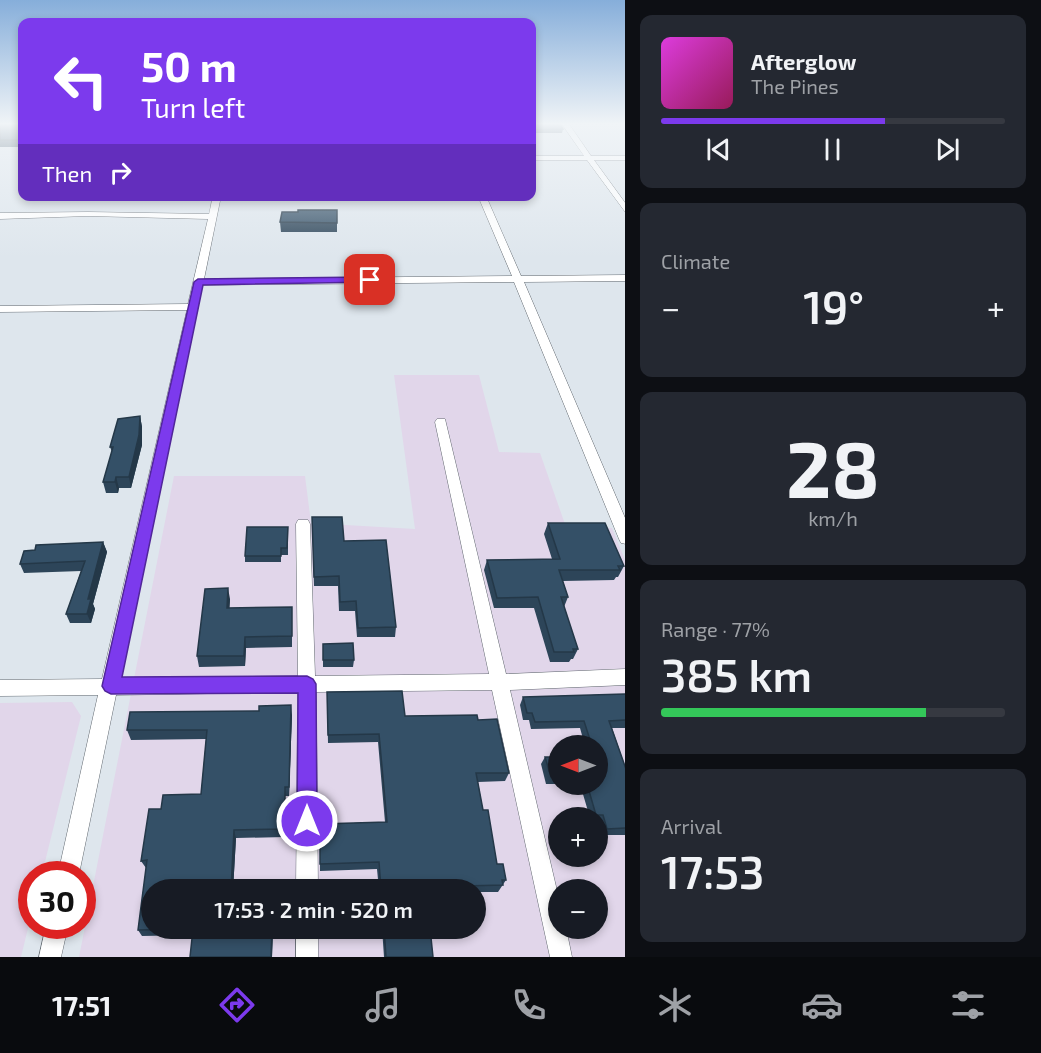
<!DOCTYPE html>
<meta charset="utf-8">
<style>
body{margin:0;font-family:"Exo 2",sans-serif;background:#242831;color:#f1f3f6;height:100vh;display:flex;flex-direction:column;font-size:22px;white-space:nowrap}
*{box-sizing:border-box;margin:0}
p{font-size:20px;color:#9ea1a6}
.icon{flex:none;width:33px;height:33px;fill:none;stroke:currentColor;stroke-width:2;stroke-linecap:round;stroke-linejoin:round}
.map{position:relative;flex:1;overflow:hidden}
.details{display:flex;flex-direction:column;gap:15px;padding:15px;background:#0d0f14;width:416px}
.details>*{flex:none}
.banner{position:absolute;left:18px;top:18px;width:518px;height:183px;border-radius:12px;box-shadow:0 3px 9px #0003;background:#7c3aed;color:#fff;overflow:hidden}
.needle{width:39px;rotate:270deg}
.controls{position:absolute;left:548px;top:735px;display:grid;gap:12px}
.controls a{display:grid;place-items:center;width:60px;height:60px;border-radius:50%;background:#171b24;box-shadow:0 3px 9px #0003;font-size:30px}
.speed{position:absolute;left:18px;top:861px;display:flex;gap:12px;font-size:30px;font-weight:700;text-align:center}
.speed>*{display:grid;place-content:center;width:78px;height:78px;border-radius:50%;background:#171b24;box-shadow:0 3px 9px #0003;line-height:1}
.speed .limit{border:9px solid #d22;background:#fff;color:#111}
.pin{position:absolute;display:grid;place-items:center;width:51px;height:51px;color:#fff;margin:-26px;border-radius:12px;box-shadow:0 3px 9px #0006}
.me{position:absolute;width:66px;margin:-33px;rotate:0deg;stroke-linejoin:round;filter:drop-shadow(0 0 4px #0008)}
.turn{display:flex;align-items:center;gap:21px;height:126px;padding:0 24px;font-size:27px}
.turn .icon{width:78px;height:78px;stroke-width:2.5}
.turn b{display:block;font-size:42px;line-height:51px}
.then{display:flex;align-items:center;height:57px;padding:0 24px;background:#0003;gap:12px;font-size:22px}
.big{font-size:45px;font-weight:600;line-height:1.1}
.details .tile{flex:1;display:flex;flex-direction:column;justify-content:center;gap:9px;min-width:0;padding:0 21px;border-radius:12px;background:#242831}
.details .dial{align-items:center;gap:0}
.dial b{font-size:78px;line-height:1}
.song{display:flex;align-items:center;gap:18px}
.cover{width:72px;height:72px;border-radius:9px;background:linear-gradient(135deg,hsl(300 70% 55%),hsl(330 70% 35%))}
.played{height:6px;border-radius:3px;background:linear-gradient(90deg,#7c3aed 65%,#363941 65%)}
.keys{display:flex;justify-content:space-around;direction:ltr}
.heat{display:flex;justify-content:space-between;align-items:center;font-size:33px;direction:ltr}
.charge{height:9px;border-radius:4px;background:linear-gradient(90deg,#34c759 77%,#363941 0)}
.trip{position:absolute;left:141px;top:879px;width:345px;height:60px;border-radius:30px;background:#171b24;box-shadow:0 3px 9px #0003;font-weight:600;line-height:60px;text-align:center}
.menu{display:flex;height:96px;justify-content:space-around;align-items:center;background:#090b0e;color:#9ea1a6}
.menu .icon{width:42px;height:42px}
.menu .current{color:#7c3aed}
.menu b{font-size:27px;color:#f1f3f6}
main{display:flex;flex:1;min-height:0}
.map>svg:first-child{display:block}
</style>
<main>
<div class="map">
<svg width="626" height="957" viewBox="0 0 626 957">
<rect width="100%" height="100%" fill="#dee6ed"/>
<!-- industrial -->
<path fill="#e1d6ea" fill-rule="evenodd" d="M394,375H479L499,452L540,453L566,527L612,528L625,560V957H79L174,476H305L311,523L415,529ZM558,746H597V784H558ZM558,818H597V856H558ZM152,890H476V928H152ZM558,890H597V928H558Z
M72,702L81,716L42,874H32L31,916L21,957H0V703Z"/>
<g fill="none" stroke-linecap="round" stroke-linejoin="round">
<!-- minor casing -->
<g stroke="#626970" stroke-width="1">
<path id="minor" d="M562,124H569L591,156H626V160H594L626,204V213L587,160H531V156H584Z
M213,196H221L204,279L512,276L478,196H486L521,276L626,275V281L524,282L626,520V544L621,543L619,539L514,282L202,285L120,678L298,676L296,524L298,520H308L310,524L315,676L489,674L435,422L437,419H445L506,674L626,669V685L510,690L558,895V928H566L572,957H550L492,690L316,692L318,890H296L298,692L116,695L79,874H58L98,695L0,696V680L102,679L187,310L0,312V306L188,304L208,219L88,216L0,219V213L88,212L209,214Z
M46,926H68L61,957H39Z
M296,928H318V957H296Z"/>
</g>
<!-- minor -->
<use href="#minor" fill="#fff" fill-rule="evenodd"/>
</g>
<!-- wall -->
<path fill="#2d4559" d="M0,124H22V147H0Z
M531,124L563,129L562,133H531Z
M337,210V232H281L280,222L298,212Z
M140,416L142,427V445L131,488H119L118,493H106L103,482L112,452L110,447Z
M312,517L344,541L396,627L395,637H357L355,611H339L338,586H314Z
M548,523L624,566L618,577H616L614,580L563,581L568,597L564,607L578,649L573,659H571L569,662H550L534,608H494L484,570L487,560L552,559L544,534Z
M288,527V555H281V562H245V556Z
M103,542L107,552L93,604L95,609L91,623H70L66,614L81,571L24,573L20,564L35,550Z
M230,599L229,608L292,607V647L246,648L245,666L199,667L197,656Z
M323,644L354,660L353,667H323Z
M327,692L405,716L478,720L509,773L505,781L478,782L483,810L497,864L506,880L498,892H476V890H379L377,869L320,871V824L385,822L378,742L328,743Z
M626,694V728H612L626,769V835H602L597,821V818H590L580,784H597V746H585L580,728L531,729L529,720H523L520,705L523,697Z
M292,715L289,796H285V837L236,838L233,890H152L273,928L272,957H190L193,935L142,936L138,930L146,868L141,861L161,809L201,794L206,739L131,740L127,730Z
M554,753H558V784H546L541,764L545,757H552Z
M382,928H430L433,957H384Z"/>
<!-- shaded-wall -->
<path fill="#243848" d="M140,416L142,427V445L131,488L129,477Z
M116,477L119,488L118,493L115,482Z
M103,542L107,552L93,604L95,609L91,623L87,614L88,599Z
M228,588L230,599L229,619L227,608Z
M245,637L246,648L245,666L244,656Z
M291,705L292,715L289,796V787Z
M234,830L236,838L233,890H231Z
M272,928H273L272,957H271Z"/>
<!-- building -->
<path fill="#345067" stroke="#243848" stroke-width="1.5" d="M0,124H22V140H0Z
M531,124H560L563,129L531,130Z
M298,210H337V223L280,222L282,212H298Z
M140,416L139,435L129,477H116L115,482H103L113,447H110L118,419Z
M312,517H342L344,541L386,540L396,627L358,628L356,601L340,602L339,576L314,577Z
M548,523H605L624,566H618L620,570H559L568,597H561L578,649H573L574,652H554L538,597L497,598L487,560L560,559Z
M247,527H288L287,548H281V556H245Z
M103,542L88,599H91L87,614H66L85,561L20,564L24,551L35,550L36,545Z
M228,588L227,608L292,607V636L245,637L244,656H197L205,589Z
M353,643L354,660H323V644Z
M402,691L405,716L477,715L478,720L497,719L509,773H476L483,810H488L497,864H503L506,880H502L503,885L425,887V890H381L379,862L320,864V824L387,822L379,734L328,735L327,692Z
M626,694V720L609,721L626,769V828L607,829L603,815H596L587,784H597V746H592L584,721L535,722L532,713H527L523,697Z
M291,705L289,787H285V829L234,830L231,890H152V928H272L271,957H190L193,929L138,930L147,860L141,861L149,809H161L163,795L201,794L207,730H127L130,712L259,711V706Z
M554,753H558V777H551L545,757H555Z
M384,928H430L433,957H386Z"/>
<!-- sky -->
<linearGradient id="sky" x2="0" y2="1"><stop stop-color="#86aeda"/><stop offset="0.48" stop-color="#f0f4f7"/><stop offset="1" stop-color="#f0f4f7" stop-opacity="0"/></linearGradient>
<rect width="626" height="258" fill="url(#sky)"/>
<!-- route -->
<path fill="#7c3aed" stroke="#51269a" stroke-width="1.5" d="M370,277L374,278V282L203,285L122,677L307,676L313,679L316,684L317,821L314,828L307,831L300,828L297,821L298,693L111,694L105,691L102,686L194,282L198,279Z"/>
</svg>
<div class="controls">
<a><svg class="needle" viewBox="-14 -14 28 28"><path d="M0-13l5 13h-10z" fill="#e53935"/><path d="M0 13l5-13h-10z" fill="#9ea1a6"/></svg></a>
<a>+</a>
<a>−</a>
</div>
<div class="speed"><div class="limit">30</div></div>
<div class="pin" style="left:370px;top:280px;background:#d93025"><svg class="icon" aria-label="arrive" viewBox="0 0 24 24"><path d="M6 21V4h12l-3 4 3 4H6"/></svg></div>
<svg class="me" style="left:307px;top:821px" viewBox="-20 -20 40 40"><circle r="17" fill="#7c3aed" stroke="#fff" stroke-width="3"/><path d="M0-11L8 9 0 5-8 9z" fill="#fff"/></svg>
<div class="trip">17:53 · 2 min · 520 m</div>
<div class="banner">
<div class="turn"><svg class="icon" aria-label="left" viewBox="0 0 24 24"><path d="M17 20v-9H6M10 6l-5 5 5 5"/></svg><div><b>50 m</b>Turn left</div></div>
<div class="then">Then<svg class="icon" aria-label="right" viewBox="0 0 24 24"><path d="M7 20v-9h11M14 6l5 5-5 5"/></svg></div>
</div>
</div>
<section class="details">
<div class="tile">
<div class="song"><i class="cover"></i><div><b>Afterglow</b><p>The Pines</p></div></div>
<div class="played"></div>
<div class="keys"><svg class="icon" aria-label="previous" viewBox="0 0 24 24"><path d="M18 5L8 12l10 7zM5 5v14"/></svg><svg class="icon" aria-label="pause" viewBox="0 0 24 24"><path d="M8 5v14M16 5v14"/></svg><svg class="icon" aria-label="next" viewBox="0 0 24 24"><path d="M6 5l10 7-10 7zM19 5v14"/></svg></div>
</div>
<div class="tile"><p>Climate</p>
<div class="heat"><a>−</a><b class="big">19°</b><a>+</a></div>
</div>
<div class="tile dial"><b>28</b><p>km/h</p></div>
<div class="tile"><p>Range · 77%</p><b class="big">385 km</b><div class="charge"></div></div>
<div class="tile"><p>Arrival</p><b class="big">17:53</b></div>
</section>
</main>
<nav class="menu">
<b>17:51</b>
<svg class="icon current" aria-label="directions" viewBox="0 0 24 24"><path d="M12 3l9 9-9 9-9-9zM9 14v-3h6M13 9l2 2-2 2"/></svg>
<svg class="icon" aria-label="music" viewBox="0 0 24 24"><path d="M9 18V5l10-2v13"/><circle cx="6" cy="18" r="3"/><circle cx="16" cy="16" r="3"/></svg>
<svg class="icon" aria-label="phone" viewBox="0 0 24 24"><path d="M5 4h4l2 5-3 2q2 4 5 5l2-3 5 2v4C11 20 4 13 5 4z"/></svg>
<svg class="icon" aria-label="climate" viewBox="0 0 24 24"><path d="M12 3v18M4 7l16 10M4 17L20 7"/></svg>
<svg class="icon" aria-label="car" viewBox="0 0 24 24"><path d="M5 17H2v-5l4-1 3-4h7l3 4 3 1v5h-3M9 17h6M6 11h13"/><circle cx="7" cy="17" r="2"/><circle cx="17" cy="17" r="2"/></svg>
<svg class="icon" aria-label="filters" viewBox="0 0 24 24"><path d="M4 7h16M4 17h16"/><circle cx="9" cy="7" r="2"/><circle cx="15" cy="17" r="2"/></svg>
</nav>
